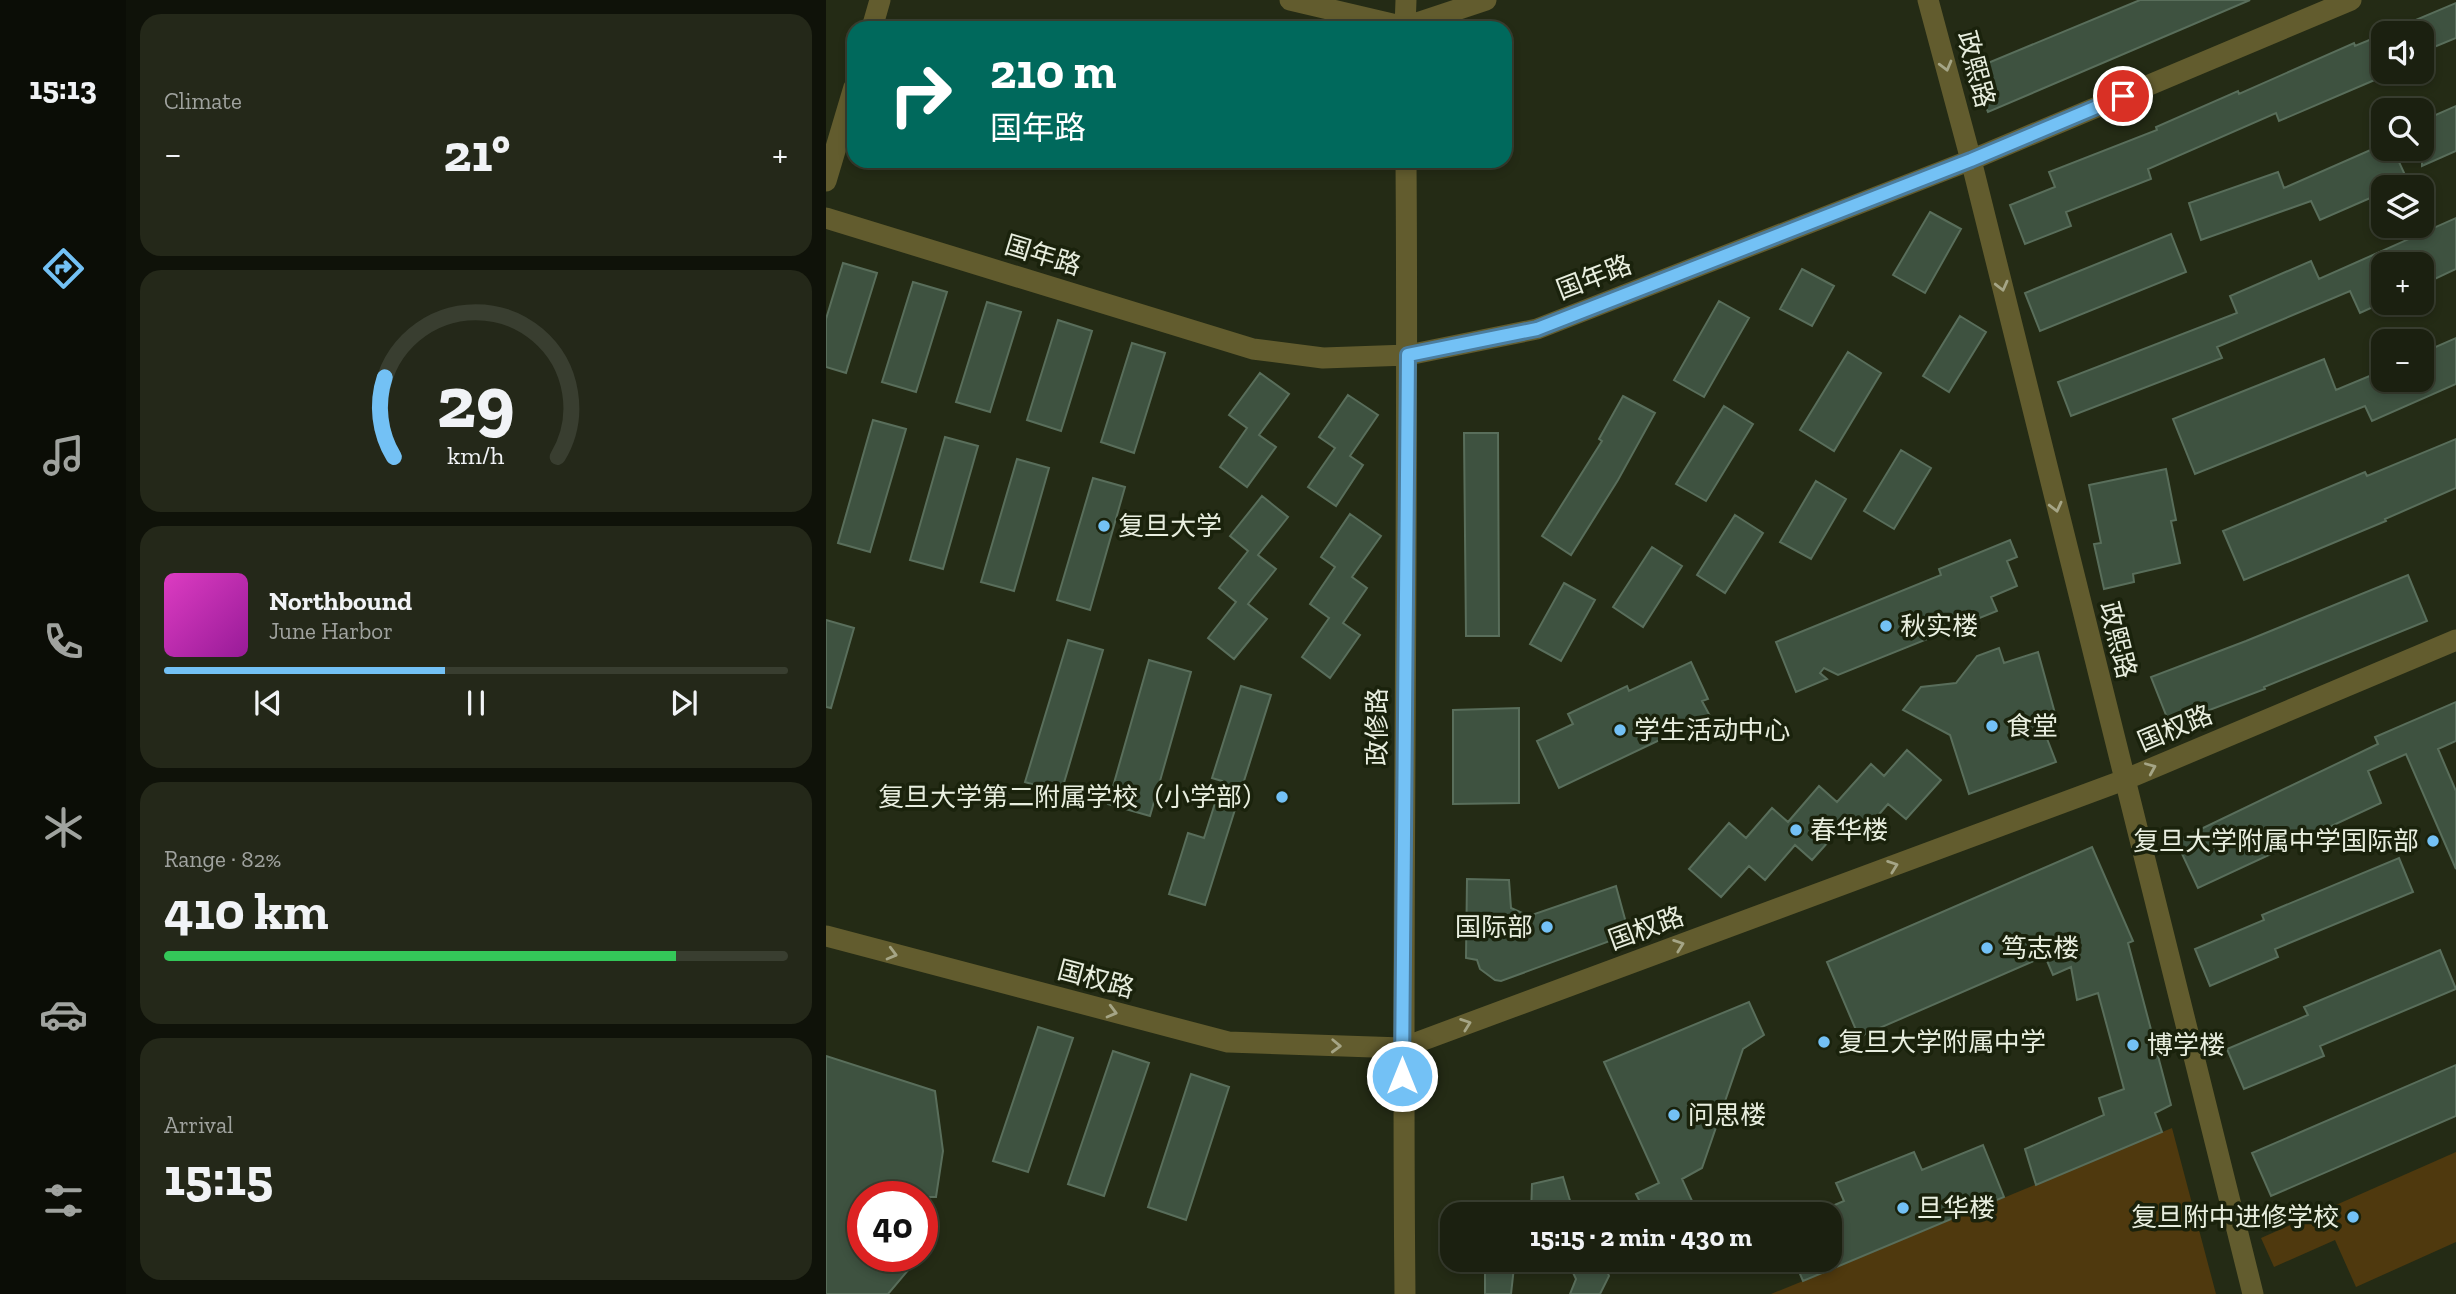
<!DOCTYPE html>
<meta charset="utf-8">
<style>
body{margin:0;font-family:"Zilla Slab","Noto Sans SC",serif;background:#242819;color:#f1f3f6;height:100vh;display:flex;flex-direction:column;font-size:26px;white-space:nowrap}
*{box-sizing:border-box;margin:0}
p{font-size:23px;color:#a0a39f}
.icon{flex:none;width:38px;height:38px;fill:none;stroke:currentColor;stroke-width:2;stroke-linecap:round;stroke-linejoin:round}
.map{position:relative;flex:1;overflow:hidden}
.details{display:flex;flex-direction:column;gap:14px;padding:14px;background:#0f1209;width:700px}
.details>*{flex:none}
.top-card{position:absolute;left:21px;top:21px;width:665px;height:147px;border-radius:21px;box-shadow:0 4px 10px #0003,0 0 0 2px #393e30;background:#00695c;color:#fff;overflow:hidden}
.fabs{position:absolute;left:1545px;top:21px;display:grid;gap:14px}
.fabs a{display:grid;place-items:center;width:63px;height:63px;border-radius:14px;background:#1b2010;box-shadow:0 4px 10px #0003,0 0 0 2px #393e30;font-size:35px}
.speed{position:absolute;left:21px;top:1181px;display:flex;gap:14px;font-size:35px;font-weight:700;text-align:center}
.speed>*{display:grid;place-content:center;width:91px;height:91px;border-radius:50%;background:#1b2010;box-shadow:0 4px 10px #0003,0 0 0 2px #393e30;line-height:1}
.speed .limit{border:10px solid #d22;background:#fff;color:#111}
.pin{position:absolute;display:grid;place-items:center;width:60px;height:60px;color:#fff;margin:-30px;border:4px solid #fff;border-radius:50%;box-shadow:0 2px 7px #0007}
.me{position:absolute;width:77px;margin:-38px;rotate:0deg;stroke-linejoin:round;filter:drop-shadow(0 0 5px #0008)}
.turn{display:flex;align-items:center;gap:24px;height:147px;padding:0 28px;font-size:32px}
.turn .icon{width:91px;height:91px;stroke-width:2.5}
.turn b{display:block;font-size:49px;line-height:60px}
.big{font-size:52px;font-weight:800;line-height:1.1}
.details .widget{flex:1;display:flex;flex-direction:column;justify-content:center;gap:10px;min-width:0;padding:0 24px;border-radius:21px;background:#242819}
.details .dial{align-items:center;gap:0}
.dial svg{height:182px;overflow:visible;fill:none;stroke:#393e30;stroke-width:7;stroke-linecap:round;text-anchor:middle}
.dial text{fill:#f1f3f6;stroke:none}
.song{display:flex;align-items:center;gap:21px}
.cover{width:84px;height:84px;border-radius:10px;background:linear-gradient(135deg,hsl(310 70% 55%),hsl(300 70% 35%))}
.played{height:7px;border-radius:4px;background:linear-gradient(90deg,#73c1f5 45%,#393e30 45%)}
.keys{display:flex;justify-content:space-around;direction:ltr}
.heat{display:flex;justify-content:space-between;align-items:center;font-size:38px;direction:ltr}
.charge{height:10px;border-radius:5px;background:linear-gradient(90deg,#34c759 82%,#393e30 0)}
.trip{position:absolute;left:614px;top:1202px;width:402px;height:70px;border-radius:21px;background:#1b2010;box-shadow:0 4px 10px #0003,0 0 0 2px #393e30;font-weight:800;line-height:70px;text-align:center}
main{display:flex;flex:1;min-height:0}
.dock{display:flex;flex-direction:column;width:126px;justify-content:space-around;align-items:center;background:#0b0d06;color:#a0a39f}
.dock .icon{width:49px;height:49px}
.dock .active{color:#73c1f5}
.dock b{font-size:32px;color:#f1f3f6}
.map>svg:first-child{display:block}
</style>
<main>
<nav class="dock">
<b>15:13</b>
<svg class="icon active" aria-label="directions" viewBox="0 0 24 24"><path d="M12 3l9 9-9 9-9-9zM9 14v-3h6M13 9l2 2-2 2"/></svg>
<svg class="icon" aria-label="music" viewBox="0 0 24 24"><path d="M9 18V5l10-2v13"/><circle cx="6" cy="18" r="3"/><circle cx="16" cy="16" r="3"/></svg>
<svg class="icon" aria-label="phone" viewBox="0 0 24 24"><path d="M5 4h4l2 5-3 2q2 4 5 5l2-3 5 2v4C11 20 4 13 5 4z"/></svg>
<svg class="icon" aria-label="climate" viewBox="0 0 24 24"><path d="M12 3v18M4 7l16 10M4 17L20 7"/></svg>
<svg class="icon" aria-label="car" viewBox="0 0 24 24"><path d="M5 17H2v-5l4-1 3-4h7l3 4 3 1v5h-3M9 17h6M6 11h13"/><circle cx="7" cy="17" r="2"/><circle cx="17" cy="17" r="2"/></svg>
<svg class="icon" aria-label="filters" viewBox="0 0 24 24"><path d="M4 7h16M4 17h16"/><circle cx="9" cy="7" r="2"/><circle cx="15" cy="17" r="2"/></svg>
</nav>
<section class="details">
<div class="widget"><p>Climate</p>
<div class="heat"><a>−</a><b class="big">21°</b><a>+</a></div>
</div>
<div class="widget dial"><svg viewBox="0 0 100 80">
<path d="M14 69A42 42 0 1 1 86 69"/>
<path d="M14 69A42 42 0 0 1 10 34" stroke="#73c1f5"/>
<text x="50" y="56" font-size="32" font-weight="700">29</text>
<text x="50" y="72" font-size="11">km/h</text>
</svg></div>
<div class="widget">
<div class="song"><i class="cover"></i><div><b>Northbound</b><p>June Harbor</p></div></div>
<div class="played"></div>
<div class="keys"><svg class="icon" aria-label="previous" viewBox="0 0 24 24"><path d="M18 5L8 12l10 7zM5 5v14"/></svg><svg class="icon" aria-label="pause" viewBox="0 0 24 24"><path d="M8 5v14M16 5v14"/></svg><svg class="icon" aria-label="next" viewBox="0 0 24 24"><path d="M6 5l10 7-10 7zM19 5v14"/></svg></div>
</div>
<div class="widget"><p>Range · 82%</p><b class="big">410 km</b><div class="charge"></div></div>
<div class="widget"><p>Arrival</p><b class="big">15:15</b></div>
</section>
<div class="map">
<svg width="1630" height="1294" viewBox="0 0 1630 1294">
<rect width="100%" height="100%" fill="#242b15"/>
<!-- green -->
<path fill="#4f390e" d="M1346,1128L1390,1294H945L977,1281Z
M1630,1152V1242L1530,1287L1509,1240L1448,1267L1435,1238Z"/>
<!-- building -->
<path fill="#3e5240" stroke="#596e5b" stroke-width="2" d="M1314,0H1424L1162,112L1145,70Z
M1630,3V38L1596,52V33H1559Z
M1558,34V76L1453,121L1450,113L1322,169L1325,179L1240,212L1245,226L1199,244L1184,205L1229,187L1223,172L1331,130L1330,127L1412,91L1413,94L1528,43L1529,46Z
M1630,106V151L1596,166V121Z
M1558,144V149H1567L1579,175V182L1568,187H1558V192L1494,220L1485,201L1375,240L1363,203L1452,172L1458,188Z
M1104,212L1135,229L1099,293L1067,275Z
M1630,218V269L1596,285V264H1558V302L1534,313L1524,291L1391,347L1396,358L1245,416L1232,382L1411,313L1404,296L1485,261L1493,279Z
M1345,234L1360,272L1214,331L1199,293Z
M17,263L51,273L20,373L0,367V319Z
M976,269L1008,286L986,326L954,309Z
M87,282L121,292L90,392L56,382Z
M893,301L923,318L878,397L848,380Z
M161,302L195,312L164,412L130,402Z
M1134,316L1160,332L1123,392L1097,376Z
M232,320L266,331L235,431L201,420Z
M1630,338V384L1546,421L1539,406L1369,474L1347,419L1498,359L1510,390L1558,370V380H1596V353Z
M306,343L339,353L308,453L275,442Z
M1022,352L1055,373L1008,451L974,430Z
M434,373L463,394L433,435L450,447L421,487L394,467L421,428L403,415Z
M522,395L552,415L524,456L537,465L510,506L482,487L509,448L493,437Z
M797,396L829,413L792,480L745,555L716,536L776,441L773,439Z
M898,406L927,424L880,501L850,484Z
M47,420L80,429L44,552L12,543Z
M638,433H672L673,636H640Z
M119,437L152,446L117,569L84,560Z
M1630,439V488L1559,519L1560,521L1418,580L1397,531L1539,472L1541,476Z
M1075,450L1105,468L1068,529L1038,511Z
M191,459L223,468L188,591L155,582Z
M1340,469L1350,520L1345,521L1354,563L1307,574L1308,582L1278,589L1268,544L1275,543L1263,485Z
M267,478L299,487L264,610L231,600Z
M990,481L1020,499L985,559L954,542Z
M436,496L462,517L432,555L450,569L422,604L441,619L408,659L382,638L410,602L393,588L422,551L404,536Z
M524,514L555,536L526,577L541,588L517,623L534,635L504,678L476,657L503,618L484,604L509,567L495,557Z
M909,515L937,533L899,593L871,575Z
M1184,540L1191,557L1181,561L1191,586L1165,597L1171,611L1012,675L998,668L994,673L1001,679L970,692L950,642L1115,575L1113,569Z
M826,547L856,566L817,627L787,607Z
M1582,575L1601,621L1438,687L1439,689L1344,725L1325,677L1420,641Z
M738,583L769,600L735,661L704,644Z
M0,620L28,628L5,708L0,707Z
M242,640L277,650L235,793L199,782Z
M1173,648L1178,663L1212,652L1230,717L1220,736L1230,762L1143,794L1124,735L1077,710L1095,687L1130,683L1151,656Z
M323,660L365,672L324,816L282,804Z
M865,662L882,699L876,701L884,716L733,788L711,741L747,724L742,714L801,686L803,691Z
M415,686L445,695L379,905L343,894L362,833L378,838L396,781L386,778Z
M1630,702V741L1612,749L1630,791V869L1580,754L1542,771L1555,803L1372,888L1350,841L1552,744L1549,737Z
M693,708V803L627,804V710Z
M1081,750L1115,780L1080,819L1062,804L1034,836L1019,823L986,860L969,845L939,880L923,866L895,897L863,869L903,823L920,838L946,808L962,822L993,786L1011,802L1045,764L1058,776Z
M1266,847L1307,941L1302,943L1345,1105L1329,1113L1336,1132L1210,1185L1199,1149L1278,1115L1273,1098L1298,1089L1272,993L1251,1000L1245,967L1227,975L1219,956L1033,1037L1001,962Z
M1573,858L1587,892L1449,949L1452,957L1384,986L1369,949L1438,920L1436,915Z
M641,879L683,880L685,908L703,916L790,886L803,934L675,981L669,980L654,969L651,960L640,958Z
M1614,950L1630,989L1494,1046L1498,1056L1418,1089L1401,1049L1482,1015L1478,1007Z
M923,1002L938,1035L917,1049L876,1168L856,1179L872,1214H820L810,1194L833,1183L778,1062Z
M212,1027L247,1038L202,1172L167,1161Z
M287,1051L323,1063L278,1196L242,1184Z
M0,1056L109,1091L117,1151L110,1197H37V1256H94L62,1294H0Z
M1630,1065V1116L1445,1196L1426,1153Z
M365,1074L403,1087L360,1220L322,1207Z
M1157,1145L1178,1197L977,1281L968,1260H1004V1207L1018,1201L1010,1183L1088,1152L1096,1170Z
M737,1177L748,1214H705L706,1184Z
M659,1260H678L688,1267L685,1294H659Z
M741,1260H777L783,1276L774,1294H744L750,1279Z"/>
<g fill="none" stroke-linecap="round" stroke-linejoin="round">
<!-- minor -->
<path stroke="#625c2e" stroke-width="21" d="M464,0L579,27L660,0
M1102,0L1145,160L1427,1294
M46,28L54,0
M579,28L580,0
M0,181L28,87
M0,218L427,349L497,358L582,355L711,329L1145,160L1525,0
M0,936L402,1042L576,1048L1298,780L1630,640
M579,1294C575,916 583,539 580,161"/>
</g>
<!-- one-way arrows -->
<defs><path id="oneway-chevron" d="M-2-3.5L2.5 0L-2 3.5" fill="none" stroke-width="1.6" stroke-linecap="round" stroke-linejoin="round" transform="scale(1.75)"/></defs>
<g stroke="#a5a586">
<use href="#oneway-chevron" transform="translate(1120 66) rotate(75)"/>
<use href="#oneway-chevron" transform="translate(1176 286) rotate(76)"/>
<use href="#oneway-chevron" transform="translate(1230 507) rotate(76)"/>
<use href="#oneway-chevron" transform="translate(1325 768) rotate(-23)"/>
<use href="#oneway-chevron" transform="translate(1067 866) rotate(-20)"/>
<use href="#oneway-chevron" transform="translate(853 945) rotate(-20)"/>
<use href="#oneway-chevron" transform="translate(66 954) rotate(15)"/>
<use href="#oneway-chevron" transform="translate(286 1012) rotate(15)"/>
<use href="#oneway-chevron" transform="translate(640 1024) rotate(-20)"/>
<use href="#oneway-chevron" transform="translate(510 1046) rotate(2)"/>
</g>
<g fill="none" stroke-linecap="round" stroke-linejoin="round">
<!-- route casing -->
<g stroke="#4b7d9f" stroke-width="18">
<path id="route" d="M576,1076L582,355L711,329L1145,160L1297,96"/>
</g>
<!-- route -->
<use href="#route" stroke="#73c1f5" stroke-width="12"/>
</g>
<!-- markers -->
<g fill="#73c1f5" stroke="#1a220c" stroke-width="2.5">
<circle cx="278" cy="526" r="7"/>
<circle cx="1060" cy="626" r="7"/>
<circle cx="1166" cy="726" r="7"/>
<circle cx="794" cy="730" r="7"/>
<circle cx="456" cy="797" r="7"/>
<circle cx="970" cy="830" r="7"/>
<circle cx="1607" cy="841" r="7"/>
<circle cx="721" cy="927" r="7"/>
<circle cx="1161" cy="948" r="7"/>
<circle cx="998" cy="1042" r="7"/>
<circle cx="1307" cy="1045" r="7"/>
<circle cx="848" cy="1115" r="7"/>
<circle cx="1077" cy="1208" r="7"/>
<circle cx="1527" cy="1217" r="7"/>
</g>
<g text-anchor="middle" stroke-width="7" stroke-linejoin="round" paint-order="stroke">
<!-- street labels -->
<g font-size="26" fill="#e8eedf" stroke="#1a220c">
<text transform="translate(1150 69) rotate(75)" y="9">政熙路</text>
<text transform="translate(217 255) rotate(17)" y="9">国年路</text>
<text transform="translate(768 277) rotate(-21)" y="9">国年路</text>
<text transform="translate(1292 640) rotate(76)" y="9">政熙路</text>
<text transform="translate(551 727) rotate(-90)" y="9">政修路</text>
<text transform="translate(1349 728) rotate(-23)" y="9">国权路</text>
<text transform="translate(820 928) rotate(-20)" y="9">国权路</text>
<text transform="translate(270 979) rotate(15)" y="9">国权路</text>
</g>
<!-- poi labels -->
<g font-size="26" fill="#e8eedf" stroke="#1a220c" text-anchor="start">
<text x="292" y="535">复旦大学</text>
<text x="1074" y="635">秋实楼</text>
<text x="1180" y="735">食堂</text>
<text x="808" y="739">学生活动中心</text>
<text x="442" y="806" text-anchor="end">复旦大学第二附属学校（小学部）</text>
<text x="984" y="839">春华楼</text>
<text x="1593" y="850" text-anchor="end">复旦大学附属中学国际部</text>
<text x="707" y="936" text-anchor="end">国际部</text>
<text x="1175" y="957">笃志楼</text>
<text x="1012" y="1051">复旦大学附属中学</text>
<text x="1321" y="1054">博学楼</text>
<text x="862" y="1124">问思楼</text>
<text x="1091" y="1217">旦华楼</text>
<text x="1513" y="1226" text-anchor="end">复旦附中进修学校</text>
</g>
</g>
</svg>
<div class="fabs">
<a><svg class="icon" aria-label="sound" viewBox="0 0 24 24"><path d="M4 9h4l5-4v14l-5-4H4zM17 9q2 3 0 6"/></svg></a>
<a><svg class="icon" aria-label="search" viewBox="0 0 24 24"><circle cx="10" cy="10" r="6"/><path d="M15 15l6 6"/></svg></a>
<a><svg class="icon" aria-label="layers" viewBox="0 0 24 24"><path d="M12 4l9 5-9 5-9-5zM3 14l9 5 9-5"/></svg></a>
<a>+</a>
<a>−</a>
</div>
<div class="speed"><div class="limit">40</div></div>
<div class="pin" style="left:1297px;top:96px;background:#d93025"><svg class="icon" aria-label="arrive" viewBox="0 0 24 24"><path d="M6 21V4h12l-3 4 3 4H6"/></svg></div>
<svg class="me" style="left:576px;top:1076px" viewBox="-20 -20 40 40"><circle r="17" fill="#73c1f5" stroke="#fff" stroke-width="3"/><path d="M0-11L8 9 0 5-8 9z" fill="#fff"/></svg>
<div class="trip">15:15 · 2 min · 430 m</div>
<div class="top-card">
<div class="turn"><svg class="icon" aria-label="right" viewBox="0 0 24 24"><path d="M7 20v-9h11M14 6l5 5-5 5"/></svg><div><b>210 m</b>国年路</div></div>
</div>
</div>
</main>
